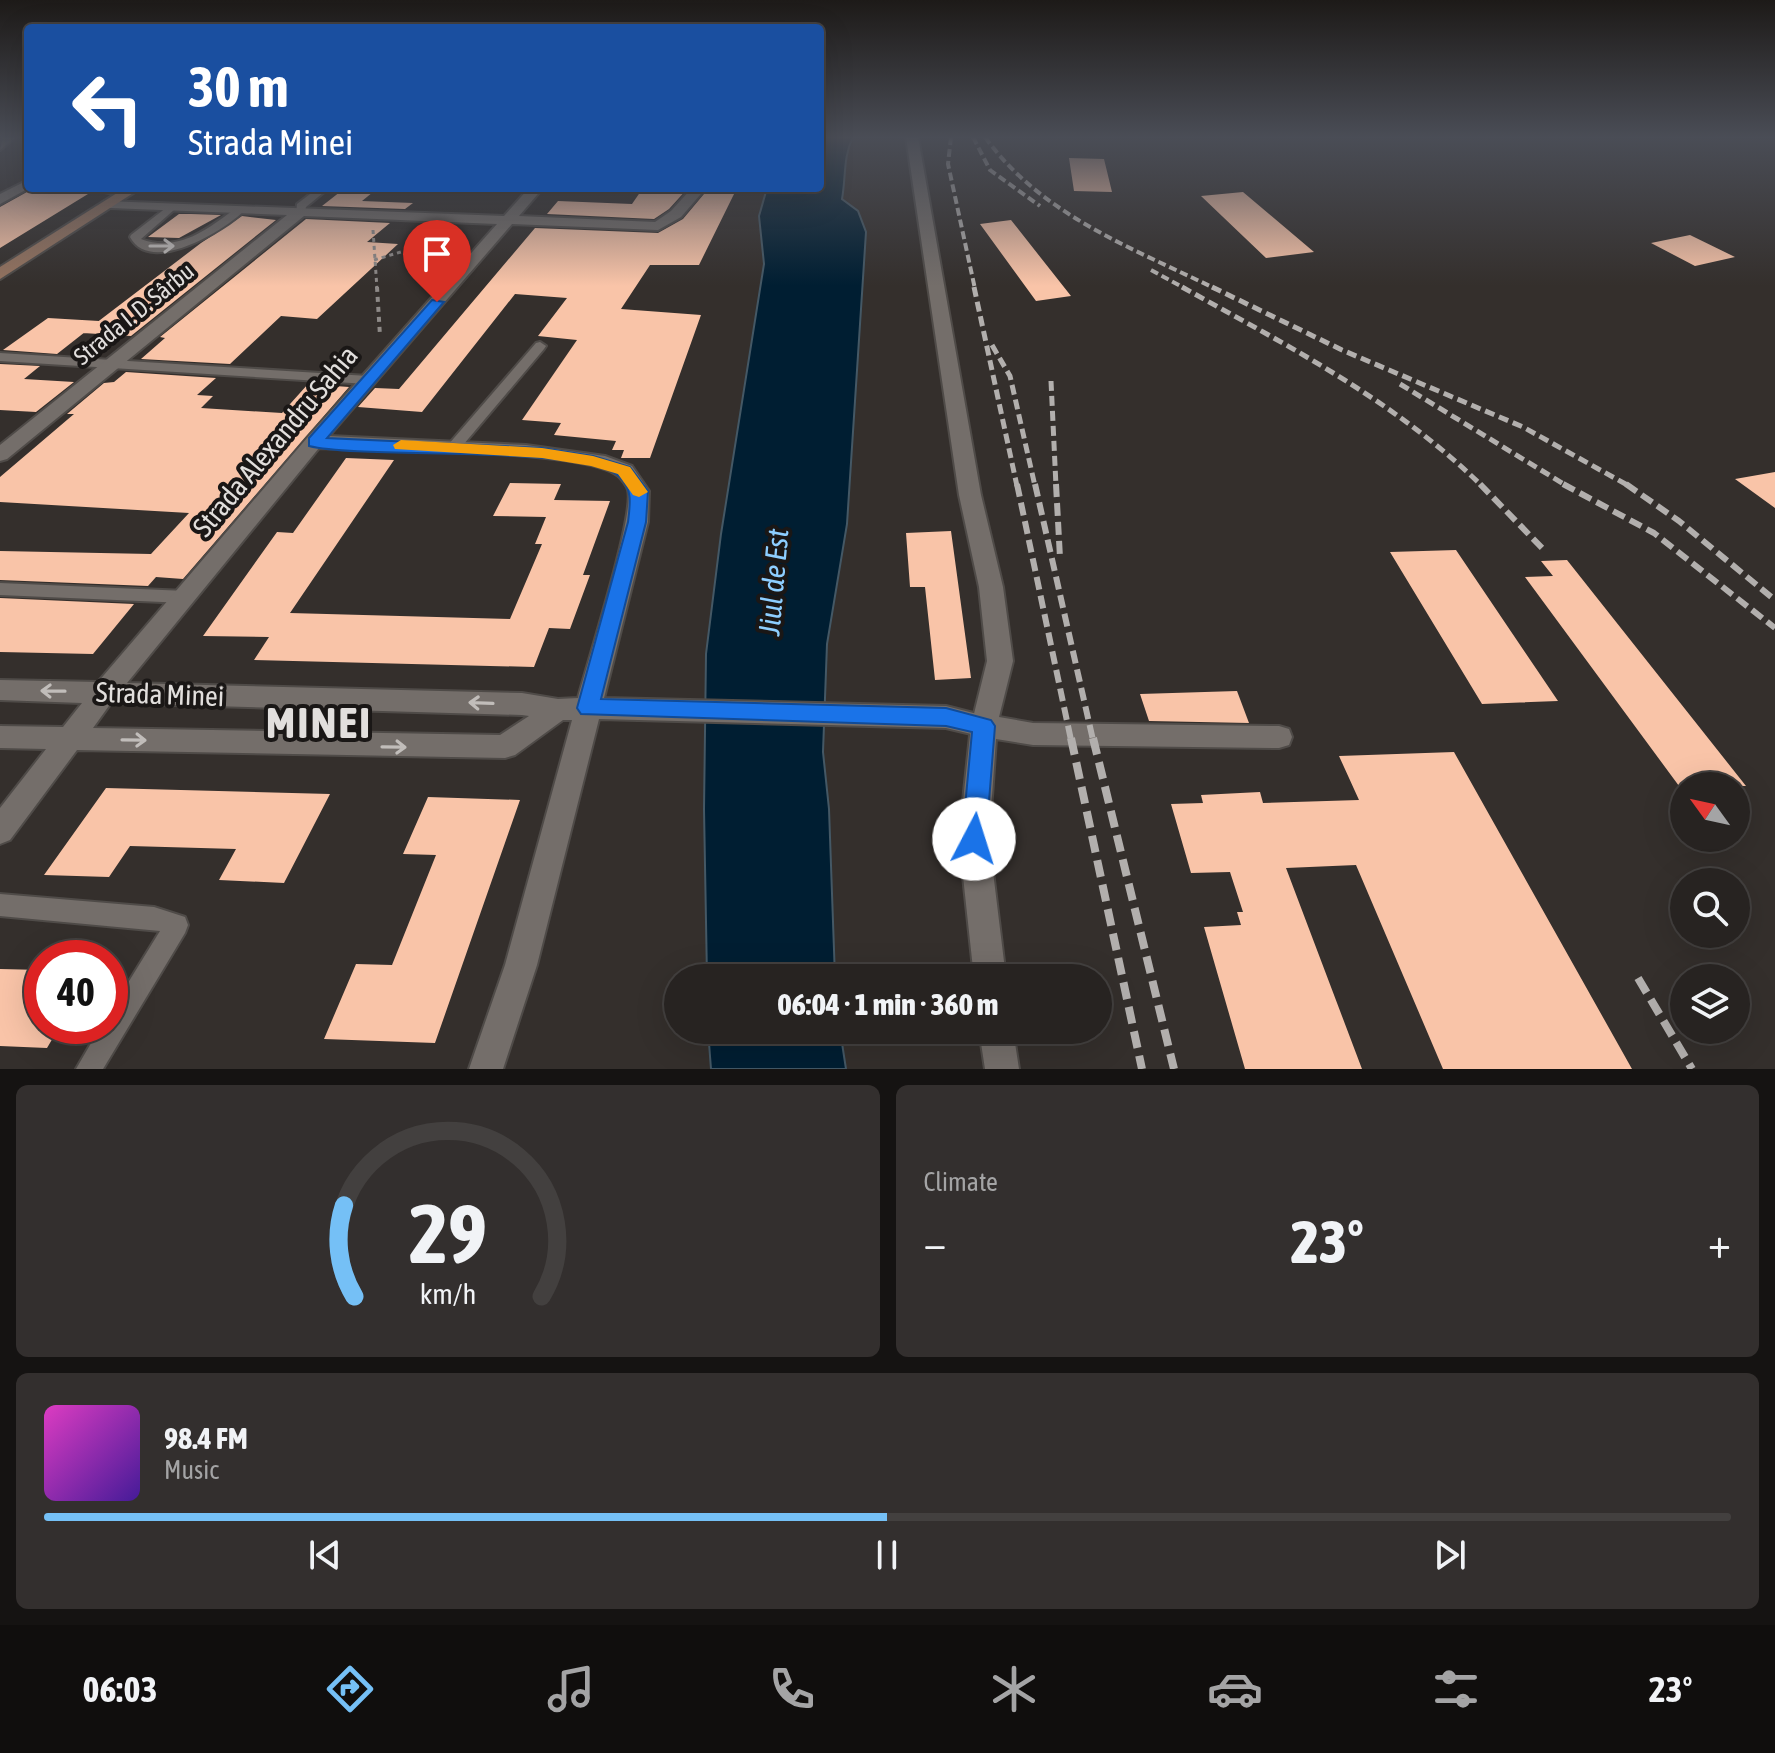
<!DOCTYPE html>
<meta charset="utf-8">
<style>
body{margin:0;font-family:"Asap Condensed",sans-serif;background:#332f2e;color:#f1f3f6;height:100vh;display:flex;flex-direction:column;font-size:30px;white-space:nowrap}
*{box-sizing:border-box;margin:0}
p{font-size:26px;color:#a4a4a5}
.icon{flex:none;width:44px;height:44px;fill:none;stroke:currentColor;stroke-width:2;stroke-linecap:round;stroke-linejoin:round}
.map{position:relative;height:1069px;overflow:hidden}
.sheet{display:flex;flex-direction:column;gap:16px;padding:16px;background:#151312;flex:1}
.sheet>*{flex:none}
.hud{position:absolute;left:24px;top:24px;width:800px;height:168px;border-radius:8px;box-shadow:0 8px 32px #0002,0 0 0 2px #43403f;background:#1a4fa0;color:#fff;overflow:hidden}
.needle{width:52px;rotate:303deg}
.fabs{position:absolute;left:1670px;top:772px;display:grid;gap:16px}
.fabs a{display:grid;place-items:center;width:80px;height:80px;border-radius:50%;background:#272321;box-shadow:0 8px 32px #0002,0 0 0 2px #43403f;font-size:40px}
.speed{position:absolute;left:24px;top:940px;display:flex;gap:16px;font-size:40px;font-weight:700;text-align:center}
.speed>*{display:grid;place-content:center;width:104px;height:104px;border-radius:50%;background:#272321;box-shadow:0 8px 32px #0002,0 0 0 2px #43403f;line-height:1}
.speed .limit{border:12px solid #d22;background:#fff;color:#111}
.pin{position:absolute;display:grid;place-items:center;width:68px;height:68px;color:#fff;margin:-82px -34px;border-radius:50% 50% 50% 0;rotate:-45deg;box-shadow:0 0 8px #0007}
.pin .icon{rotate:45deg}
.me{position:absolute;width:88px;margin:-44px;rotate:5deg;stroke-linejoin:round;filter:drop-shadow(0 0 6px #0008)}
.turn{display:flex;align-items:center;gap:28px;height:168px;padding:0 32px;font-size:36px}
.turn .icon{width:104px;height:104px;stroke-width:2.5}
.turn b{display:block;font-size:56px;line-height:68px}
.big{font-size:60px;font-weight:800;line-height:1.1}
.sheet .tile{flex:1;display:flex;flex-direction:column;justify-content:center;gap:12px;min-width:0;padding:0 28px;border-radius:12px;background:#332f2e}
.sheet .dial{align-items:center;gap:0}
.dial svg{height:208px;overflow:visible;fill:none;stroke:#43403f;stroke-width:7;stroke-linecap:round;text-anchor:middle}
.dial text{fill:#f1f3f6;stroke:none}
.song{display:flex;align-items:center;gap:24px}
.cover{width:96px;height:96px;border-radius:12px;background:linear-gradient(135deg,hsl(310 70% 55%),hsl(260 70% 35%))}
.played{height:8px;border-radius:4px;background:linear-gradient(90deg,#75c0f6 50%,#43403f 50%)}
.keys{display:flex;justify-content:space-around;direction:ltr}
.heat{display:flex;justify-content:space-between;align-items:center;font-size:44px;direction:ltr}
.sheet .tiles{flex:1;display:grid;gap:16px;grid-template-columns:1fr 1fr}
.tile:last-child{grid-column:span 2}
.trip{position:absolute;left:664px;top:964px;width:448px;height:80px;border-radius:40px;background:#272321;box-shadow:0 8px 32px #0002,0 0 0 2px #43403f;font-weight:800;line-height:80px;text-align:center}
.dock{display:flex;height:128px;justify-content:space-around;align-items:center;background:#100e0d;color:#a4a4a5}
.dock .icon{width:56px;height:56px}
.dock .selected{color:#75c0f6}
.dock b{font-size:36px;color:#f1f3f6}
.map>svg:first-child{display:block}
</style>
<div class="map">
<svg width="1775" height="1069" viewBox="0 0 1775 1069">
<rect width="100%" height="100%" fill="#342f2c"/>
<!-- water -->
<path fill="#001e32" stroke="#445865" stroke-width="2" d="M820,137H853C843,157 846,177 842,199L858,211L866,232L847,524L827,644L823,752L829,809L835,978H707L704,809L706,654L721,534L764,264L759,216L767,188H820Z
M708,1030H840L846,1069H711Z"/>
<!-- building -->
<path fill="#f9c4a8" d="M1069,158L1104,159L1112,192L1074,191Z
M345,188H378L362,201L413,203L405,209L322,206Z
M643,188H688L669,209L654,219L547,214L558,201L632,204Z
M709,188H737L699,265H650L621,309L701,315L650,458H621L624,450H612L616,441L554,435L561,423L522,420L577,340L538,336L567,298L515,294L422,412L358,407L375,388L399,389L535,228L658,233L683,219Z
M27,192L88,194L0,248V207Z
M1243,192L1314,252L1266,258L1201,196Z
M179,214H191L221,215L179,238L148,237Z
M242,216L276,220L131,336L83,333L201,243Z
M306,219L390,223L367,242L398,244L317,319L281,316L230,364L141,359L165,338L160,337Z
M1011,220L1071,296L1036,301L980,224Z
M1690,235L1735,257L1695,266L1651,243Z
M48,318L99,321L57,354L3,350Z
M0,364L40,366L24,379L74,382L36,412L0,410Z
M126,372L216,378L197,395L213,396L201,408L282,413L308,384L349,387L183,579L156,577L148,586L0,580V551L151,554L189,513L0,502V477L74,414H67L104,383L114,382Z
M346,458L394,460L290,613L510,619L542,544H535L546,517L493,516L510,483L561,484L554,500L610,501L583,575H590L570,629L549,628L534,667L254,660L269,637L203,636L277,532L293,533Z
M1775,472V508L1735,479Z
M951,531L971,678L935,680L925,587H910L906,533Z
M1456,550L1558,701L1482,704L1390,552Z
M1567,560L1746,786H1679L1525,577L1553,576L1541,561Z
M0,598L134,604L93,654L0,652Z
M1237,691L1249,723L1149,721L1140,694Z
M1454,752L1632,1069H1443L1356,865L1286,868L1362,1069H1245L1204,927L1241,925L1237,912H1243L1230,872L1191,873L1171,804L1203,803L1201,795L1260,792L1263,803L1359,800L1339,756Z
M106,788L330,794L284,883L219,880L236,849L130,846L109,877L44,875Z
M428,797L520,800L435,1043L324,1039L356,964L392,965L436,855L403,854Z
M0,969L42,970V1026H60L47,1048L0,1046Z"/>
<g fill="none" stroke-linecap="round" stroke-linejoin="round">
<!-- service casing -->
<g stroke="#4f4b48" stroke-width="4">
<path id="service" d="M318,188H329L306,207L304,214H296L297,204Z
M171,204L176,207L175,209L141,239C178,253 208,229 236,208L245,210C225,230 151,276 130,237L131,235Z
M540,342L546,346L544,349L458,451H448L446,448L448,445L536,343Z
M0,353L368,376L375,380L368,384L0,361Z
M0,583L186,591L192,593L195,597L192,601L186,603L0,595Z
M0,894L154,907L185,917L188,925L185,933L103,1069H76L101,1026H110V1012L160,931L0,916Z"/>
</g>
<!-- minor casing -->
<g stroke="#4f4b48" stroke-width="4">
<path id="minor" d="M3,137H16L0,150Z
M28,180L29,188L0,204V194Z
M96,188H138L139,189C129,196 105,195 96,188Z
M529,188H543L519,216L655,222L671,211L692,188H706L681,217L658,230L512,224L329,436L526,445L605,456L632,466L649,491L648,522L604,698L946,706L993,718L997,726L993,734L984,737L946,728L599,719L537,965L503,1069H469L505,965L572,720H563L515,755L505,758L77,750L10,840L0,844V808L46,749L0,748V726L63,727L82,703L0,700V680L98,682L307,438L497,224L304,216L7,459L0,461V445L287,215L110,208L103,204L105,201L504,216ZM319,448C374,450 580,449 617,475C621,478 627,486 628,490C635,514 587,664 578,698L558,699L522,693L127,683ZM111,703L522,715L529,716L500,735L93,728Z"/>
</g>
<!-- tertiary casing -->
<g stroke="#4f4b48" stroke-width="4">
<path id="tertiary" d="M906,137H918L981,495L1003,587L1013,661L999,717L1033,723L1279,726L1289,729L1292,737L1289,745L1279,748L1033,745L996,739L989,839L1006,978H974L959,839L971,726L987,661L979,587L959,495Z
M979,1030H1013L1019,1069H985Z"/>
</g>
<!-- secondary casing -->
<g stroke="#4f4b48" stroke-width="4">
<path id="secondary" d="M125,188H141L0,279V267Z"/>
</g>
<!-- path-far1 -->
<path stroke="#8e8a88" stroke-width="3" stroke-dasharray="4 4" stroke-linecap="butt" d="M373,230L377,289
M374,260L451,237"/>
<!-- path -->
<path stroke="#8e8a88" stroke-width="4" stroke-dasharray="5 5" stroke-linecap="butt" d="M377,287L380,336"/>
<!-- service -->
<use href="#service" fill="#746e6a" fill-rule="evenodd"/>
<!-- minor -->
<use href="#minor" fill="#746e6a" fill-rule="evenodd"/>
<!-- tertiary -->
<use href="#tertiary" fill="#746e6a" fill-rule="evenodd"/>
<!-- secondary -->
<use href="#secondary" fill="#94735f" fill-rule="evenodd"/>
<!-- rail-far3 -->
<path stroke="#b2afad" stroke-width="4" stroke-dasharray="8 4" stroke-linecap="butt" d="M951,137L948,164L975,289
M973,137L990,170L1040,206
M985,137C1041,215 1132,248 1216,289
M1151,270L1186,289"/>
<!-- rail-far2 -->
<path stroke="#b2afad" stroke-width="5" stroke-dasharray="10 5" stroke-linecap="butt" d="M974,287L1017,486
M1182,287C1288,346 1394,400 1482,486
M1212,287L1342,350L1523,427L1629,486
M992,345L1010,376L1035,486
M1051,381L1056,486
M1400,384L1567,486"/>
<!-- rail-far1 -->
<path stroke="#b2afad" stroke-width="6" stroke-dasharray="13 6" stroke-linecap="butt" d="M1017,484L1071,740
M1035,484L1093,740
M1056,484L1060,558
M1480,484L1545,551
M1563,484L1654,533L1775,628
M1626,484L1679,521L1775,600"/>
<!-- rail -->
<path stroke="#b2afad" stroke-width="8" stroke-dasharray="17 8" stroke-linecap="butt" d="M1071,738L1142,1069
M1093,738L1174,1069
M1638,978L1692,1069"/>
</g>
<!-- one-way arrows -->
<defs><path id="oneway-shaft" d="M-6 0H5M1.5-3L5.5 0L1.5 3" fill="none" stroke-width="1.6" stroke-linecap="round" stroke-linejoin="round" transform="scale(2)"/></defs>
<g stroke="#c1bdba">
<use href="#oneway-shaft" transform="translate(162 246)"/>
<use href="#oneway-shaft" transform="translate(53 691) rotate(-179)"/>
<use href="#oneway-shaft" transform="translate(481 703) rotate(-178)"/>
<use href="#oneway-shaft" transform="translate(134 740) rotate(1)"/>
<use href="#oneway-shaft" transform="translate(394 747) rotate(1)"/>
</g>
<!-- sky -->
<linearGradient id="sky" x2="0" y2="1"><stop stop-color="#1d1a18"/><stop offset="0.48" stop-color="#4a4d56"/><stop offset="1" stop-color="#4a4d56" stop-opacity="0"/></linearGradient>
<rect width="1775" height="286" fill="url(#sky)"/>
<!-- route -->
<path fill="#1a73e8" stroke="#114b97" stroke-width="2" d="M432,300L444,302L327,438L542,448L593,456L630,467L648,491L646,522L601,699L946,708L991,720L995,726L986,839L982,847L974,850L965,847L962,839L972,732L946,726L581,714L577,708L628,522C630,505 633,490 620,477C587,444 366,460 309,446V438Z"/>
<!-- slow -->
<path fill="#f59e0b" d="M401,440L542,448L593,456L630,467L648,492L639,497L633,495L618,474L591,466L542,458L395,449L393,445Z"/>
<g text-anchor="middle" stroke-width="8" stroke-linejoin="round" paint-order="stroke">
<!-- far-street labels -->
<g font-size="24" fill="#e2dfdd" stroke="#1a1716">
<text transform="translate(134 314) rotate(-39)" y="8">Strada I. D. Sârbu</text>
</g>
<!-- street labels -->
<g font-size="28" fill="#e2dfdd" stroke="#1a1716">
<text transform="translate(275 441) rotate(-50)" y="10">Strada Alexandru Sahia</text>
<text transform="translate(160 694) rotate(2)" y="10">Strada Minei</text>
</g>
<!-- water labels -->
<g font-size="30" font-style="italic" fill="#8dceff" stroke="#1a1716">
<text transform="translate(774 582) rotate(-85)" y="10">Jiul de Est</text>
</g>
<!-- near-district labels -->
<g font-size="44" font-weight="bold" letter-spacing="2" fill="#e2dfdd" stroke="#1a1716">
<text x="319" y="738">MINEI</text>
</g>
</g>
</svg>
<div class="fabs">
<a><svg class="needle" viewBox="-14 -14 28 28"><path d="M0-13l5 13h-10z" fill="#e53935"/><path d="M0 13l5-13h-10z" fill="#a4a4a5"/></svg></a>
<a><svg class="icon" aria-label="search" viewBox="0 0 24 24"><circle cx="10" cy="10" r="6"/><path d="M15 15l6 6"/></svg></a>
<a><svg class="icon" aria-label="layers" viewBox="0 0 24 24"><path d="M12 4l9 5-9 5-9-5zM3 14l9 5 9-5"/></svg></a>
</div>
<div class="speed"><div class="limit">40</div></div>
<div class="pin" style="left:437px;top:302px;background:#d93025"><svg class="icon" aria-label="arrive" viewBox="0 0 24 24"><path d="M6 21V4h12l-3 4 3 4H6"/></svg></div>
<svg class="me" style="left:974px;top:839px" viewBox="-20 -20 40 40"><circle r="19" fill="#fff"/><path d="M0-13L10 11 0 6-10 11z" fill="#1a73e8"/></svg>
<div class="trip">06:04 · 1 min · 360 m</div>
<div class="hud">
<div class="turn"><svg class="icon" aria-label="left" viewBox="0 0 24 24"><path d="M17 20v-9H6M10 6l-5 5 5 5"/></svg><div><b>30 m</b>Strada Minei</div></div>
</div>
</div>
<section class="sheet">
<div class="tiles">
<div class="tile dial"><svg viewBox="0 0 100 80">
<path d="M14 69A42 42 0 1 1 86 69"/>
<path d="M14 69A42 42 0 0 1 10 34" stroke="#75c0f6"/>
<text x="50" y="56" font-size="32" font-weight="700">29</text>
<text x="50" y="72" font-size="11">km/h</text>
</svg></div>
<div class="tile"><p>Climate</p>
<div class="heat"><a>−</a><b class="big">23°</b><a>+</a></div>
</div>
<div class="tile">
<div class="song"><i class="cover"></i><div><b>98.4 FM</b><p>Music</p></div></div>
<div class="played"></div>
<div class="keys"><svg class="icon" aria-label="previous" viewBox="0 0 24 24"><path d="M18 5L8 12l10 7zM5 5v14"/></svg><svg class="icon" aria-label="pause" viewBox="0 0 24 24"><path d="M8 5v14M16 5v14"/></svg><svg class="icon" aria-label="next" viewBox="0 0 24 24"><path d="M6 5l10 7-10 7zM19 5v14"/></svg></div>
</div>
</div>
</section>
<nav class="dock">
<b>06:03</b>
<svg class="icon selected" aria-label="directions" viewBox="0 0 24 24"><path d="M12 3l9 9-9 9-9-9zM9 14v-3h6M13 9l2 2-2 2"/></svg>
<svg class="icon" aria-label="music" viewBox="0 0 24 24"><path d="M9 18V5l10-2v13"/><circle cx="6" cy="18" r="3"/><circle cx="16" cy="16" r="3"/></svg>
<svg class="icon" aria-label="phone" viewBox="0 0 24 24"><path d="M5 4h4l2 5-3 2q2 4 5 5l2-3 5 2v4C11 20 4 13 5 4z"/></svg>
<svg class="icon" aria-label="climate" viewBox="0 0 24 24"><path d="M12 3v18M4 7l16 10M4 17L20 7"/></svg>
<svg class="icon" aria-label="car" viewBox="0 0 24 24"><path d="M5 17H2v-5l4-1 3-4h7l3 4 3 1v5h-3M9 17h6M6 11h13"/><circle cx="7" cy="17" r="2"/><circle cx="17" cy="17" r="2"/></svg>
<svg class="icon" aria-label="filters" viewBox="0 0 24 24"><path d="M4 7h16M4 17h16"/><circle cx="9" cy="7" r="2"/><circle cx="15" cy="17" r="2"/></svg>
<b>23°</b>
</nav>
